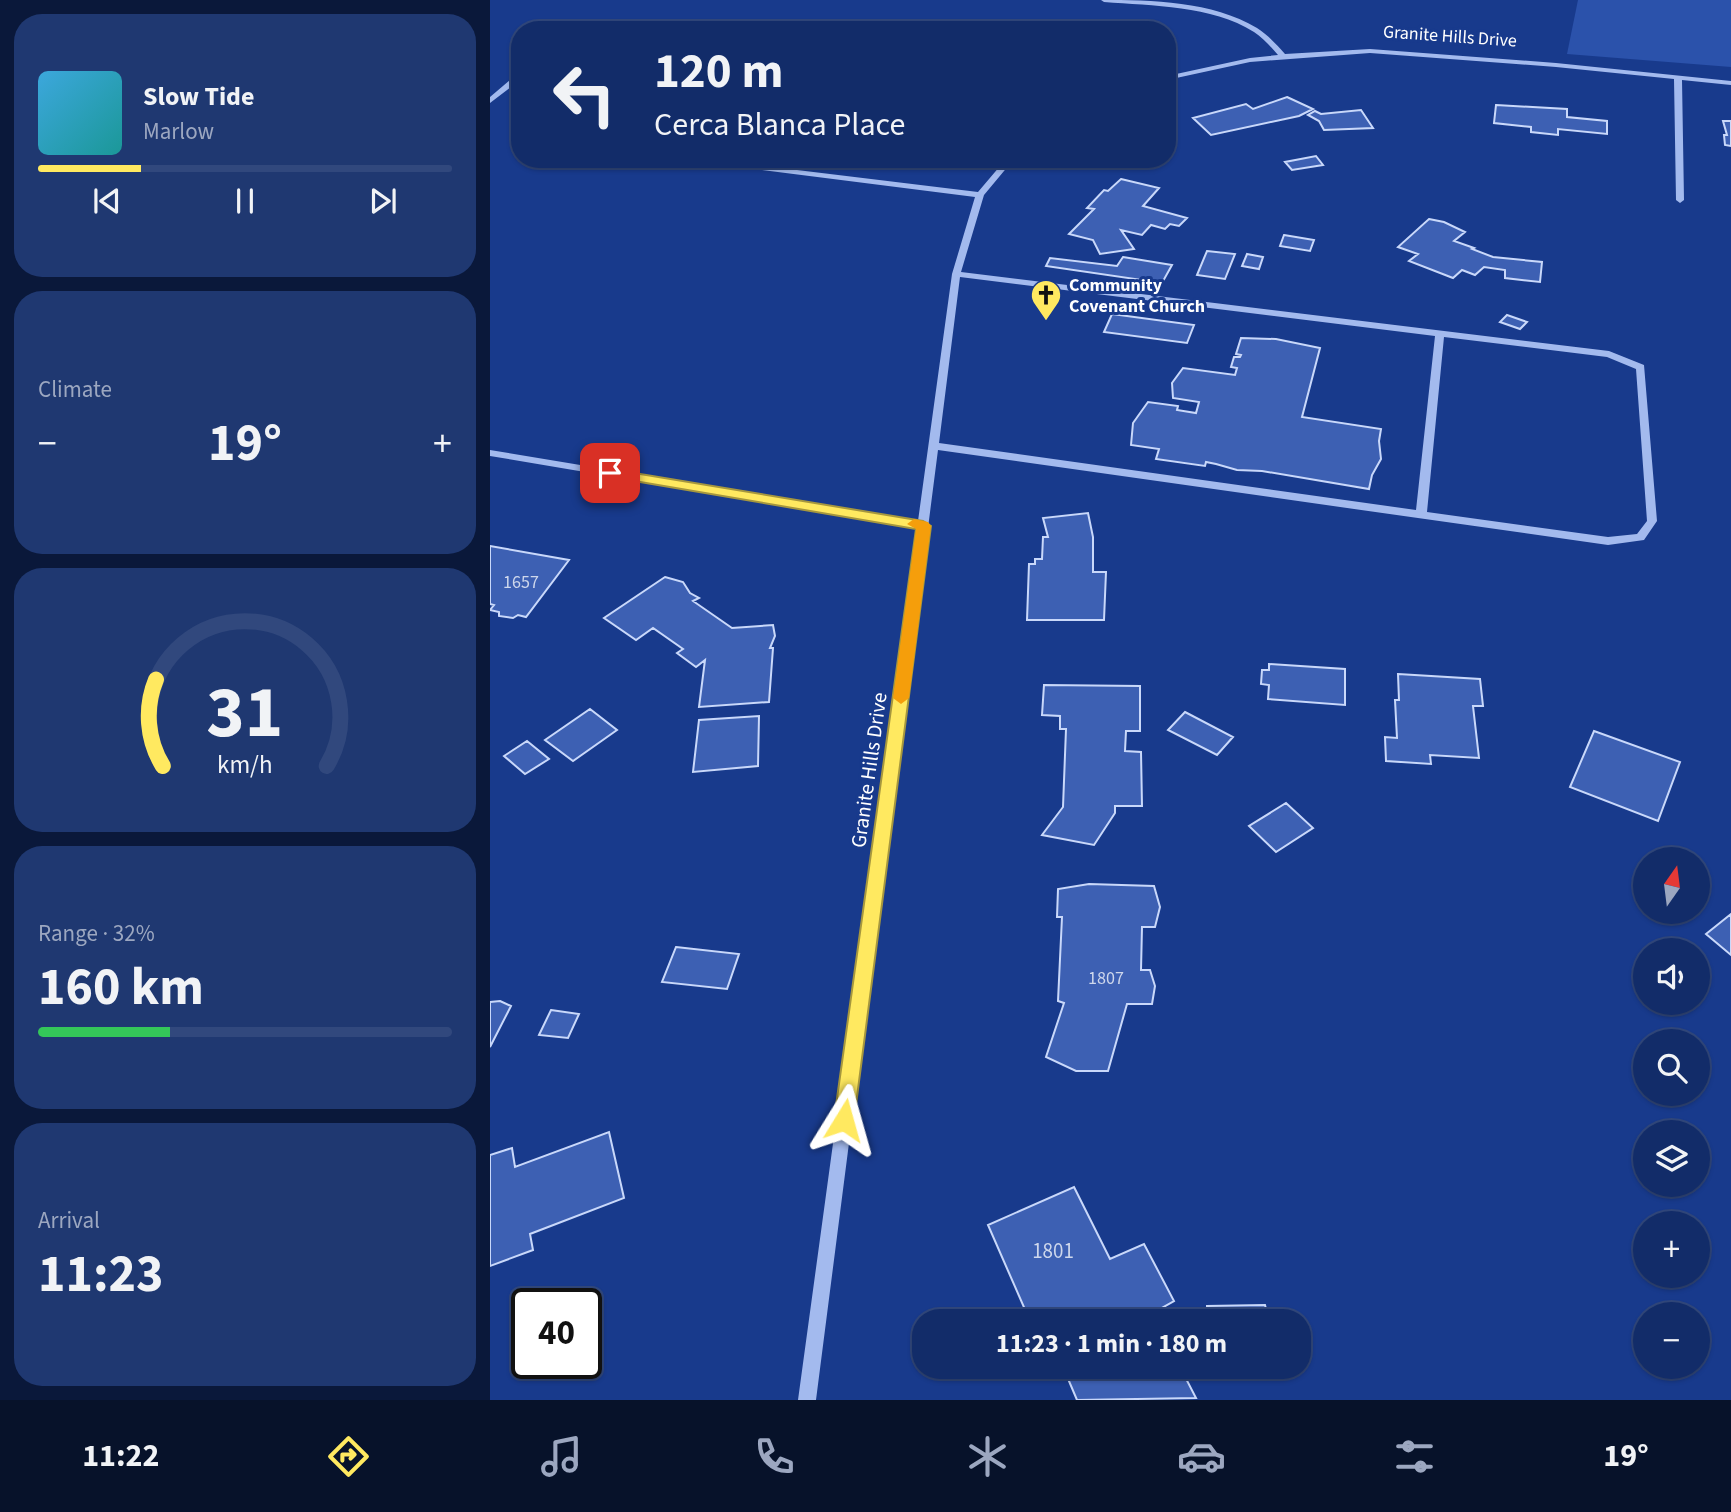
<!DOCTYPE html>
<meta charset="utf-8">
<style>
body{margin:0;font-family:"Source Sans 3",sans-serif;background:#1f3871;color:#f1f3f6;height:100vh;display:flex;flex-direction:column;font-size:26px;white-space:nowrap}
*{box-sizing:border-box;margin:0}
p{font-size:23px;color:#9ca7c0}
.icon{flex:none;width:38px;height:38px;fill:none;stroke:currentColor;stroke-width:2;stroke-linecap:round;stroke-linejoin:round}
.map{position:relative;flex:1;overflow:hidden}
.panel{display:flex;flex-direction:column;gap:14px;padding:14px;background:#0a183a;width:490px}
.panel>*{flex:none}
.guide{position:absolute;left:21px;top:21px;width:665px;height:147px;border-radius:28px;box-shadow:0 2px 5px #0004,0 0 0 2px #31487d;background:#122c69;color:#f1f3f6;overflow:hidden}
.needle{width:46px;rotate:14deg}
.buttons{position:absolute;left:1143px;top:847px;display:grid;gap:14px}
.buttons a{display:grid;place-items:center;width:77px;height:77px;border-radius:50%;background:#122c69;box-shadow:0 2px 5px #0004,0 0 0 2px #31487d;font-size:35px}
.speed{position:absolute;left:21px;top:1288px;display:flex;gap:14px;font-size:35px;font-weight:700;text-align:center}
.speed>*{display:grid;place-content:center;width:91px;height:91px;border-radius:50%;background:#122c69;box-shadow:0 2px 5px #0004,0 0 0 2px #31487d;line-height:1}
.speed .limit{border:4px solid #111;border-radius:10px;background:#fff;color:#111}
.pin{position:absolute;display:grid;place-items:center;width:60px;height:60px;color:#fff;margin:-30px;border-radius:14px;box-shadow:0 4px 10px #0006}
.me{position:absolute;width:77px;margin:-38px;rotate:8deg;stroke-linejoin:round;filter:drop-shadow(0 0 5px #0008)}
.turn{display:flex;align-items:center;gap:24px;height:147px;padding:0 28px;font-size:32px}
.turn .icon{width:91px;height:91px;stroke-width:2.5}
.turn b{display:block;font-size:49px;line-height:60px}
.big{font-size:52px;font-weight:700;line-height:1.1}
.panel .widget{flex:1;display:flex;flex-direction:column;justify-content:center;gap:10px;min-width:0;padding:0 24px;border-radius:28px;background:#1f3871}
.panel .dial{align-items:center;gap:0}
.dial svg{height:182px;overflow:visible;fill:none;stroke:#31487d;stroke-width:7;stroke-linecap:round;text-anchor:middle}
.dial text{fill:#f1f3f6;stroke:none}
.song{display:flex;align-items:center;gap:21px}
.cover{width:84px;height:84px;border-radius:10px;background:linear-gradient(135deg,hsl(200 70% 55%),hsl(180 70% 35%))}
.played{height:7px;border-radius:4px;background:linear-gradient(90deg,#ffe960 25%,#31487d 25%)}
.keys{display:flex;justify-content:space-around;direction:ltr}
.heat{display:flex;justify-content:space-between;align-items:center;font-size:38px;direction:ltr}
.charge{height:10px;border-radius:5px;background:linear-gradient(90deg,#34c759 32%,#31487d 0)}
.trip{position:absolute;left:422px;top:1309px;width:399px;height:70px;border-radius:28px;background:#122c69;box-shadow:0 2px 5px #0004,0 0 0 2px #31487d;font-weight:700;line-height:70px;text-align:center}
.menu{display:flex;height:112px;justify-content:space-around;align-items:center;background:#07122a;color:#9ca7c0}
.menu .icon{width:49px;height:49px}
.menu .selected{color:#ffe960}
.menu b{font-size:32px;color:#f1f3f6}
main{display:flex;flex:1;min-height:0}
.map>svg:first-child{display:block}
</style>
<main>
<section class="panel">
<div class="widget">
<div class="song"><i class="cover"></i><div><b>Slow Tide</b><p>Marlow</p></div></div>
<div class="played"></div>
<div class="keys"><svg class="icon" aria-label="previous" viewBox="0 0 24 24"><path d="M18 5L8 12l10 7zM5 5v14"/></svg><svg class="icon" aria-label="pause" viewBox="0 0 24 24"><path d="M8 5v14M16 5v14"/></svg><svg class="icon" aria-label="next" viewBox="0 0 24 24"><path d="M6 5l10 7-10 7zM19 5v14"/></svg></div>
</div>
<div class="widget"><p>Climate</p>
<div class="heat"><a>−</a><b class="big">19°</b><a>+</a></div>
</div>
<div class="widget dial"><svg viewBox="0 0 100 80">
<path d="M14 69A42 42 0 1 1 86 69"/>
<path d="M14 69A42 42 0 0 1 11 31" stroke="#ffe960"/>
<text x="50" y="56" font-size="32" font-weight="700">31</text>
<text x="50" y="72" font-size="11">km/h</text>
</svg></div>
<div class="widget"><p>Range · 32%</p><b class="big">160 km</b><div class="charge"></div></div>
<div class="widget"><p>Arrival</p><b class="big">11:23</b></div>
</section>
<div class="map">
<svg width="1241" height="1400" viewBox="0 0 1241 1400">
<rect width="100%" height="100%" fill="#183a8c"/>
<!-- green -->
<path fill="#2b52ab" d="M1088,0H1241V67L1077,54Z"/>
<!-- building -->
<path fill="#3d60b3" stroke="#c9d8fa" stroke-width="2" d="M797,97L823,109L809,116L721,135L703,118L756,104L763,109Z
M1006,105L1077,109V117L1117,121V134L1068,129V135L1041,132V127L1004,123Z
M871,110L883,128L834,130L829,121L818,115L825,111L831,114Z
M1233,121H1241V146L1235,145L1234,135H1237Z
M826,156L833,165L802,170L795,162Z
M631,179L669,188L653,206L697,218L689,226L680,224L675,229L661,225L652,235L631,230L644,249L610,254L603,240L579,234L604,209L597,208L614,190L618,191Z
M939,219L954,222L975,232L964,241L984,248L982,249L1003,257L1052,262L1050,282L1015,278V270L994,267L985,275L972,270L963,278L919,261L928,254L908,247Z
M794,235L824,240L820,251L790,246Z
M717,251L745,254L735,279L707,275Z
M757,254L773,257L769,269L752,266Z
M633,257L682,265L672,283L556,266L560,258L627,266Z
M622,314L704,325L697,343L614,332Z
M1017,315L1037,322L1030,329L1010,322Z
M751,338L786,339L830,348L812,417L891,429L889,441L891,459L882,475L879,489L772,471L747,470L726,464L716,462L715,466L666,459L669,449L641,445L643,423L658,402L688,406L687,410L706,413L709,402L683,398L682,383L693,368L745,375L747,368L741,367L744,357H750L751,355L746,354Z
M598,513L603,537V572H616L614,620H537L539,564H545V559H552L553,537H558L553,518Z
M0,546L79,560L36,617L28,615L23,618L9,616V612L0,610L4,605L0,604Z
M175,577L193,582L200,593L209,598L203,601L242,628L283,625L285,636L280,648H283L279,702L209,707L215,660L206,667L187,653L193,649L163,628L146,640L114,618Z
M779,664L855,669V705L778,699L779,685L771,684L772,670H779Z
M908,674L990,679L993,706H983L989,758L940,755L941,764L896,761L895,737L907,738L905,700H909Z
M554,685L650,686V731H636L635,751L651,752L652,806H625V813L604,845L552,835L573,807L576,729H570V716L552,715Z
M100,709L127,730L83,761L55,740Z
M695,712L743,737L727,755L678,730Z
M269,716L268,766L203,772L209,720Z
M1104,731L1190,762L1168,821L1080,787Z
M37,741L59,759L35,774L14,756Z
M796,803L823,828L786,852L759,826Z
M599,884L664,886L670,907L665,927H652L651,970H660L665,986L662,1004H637L618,1071H586L556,1057L574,1003L568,1001L572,917H567L568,889Z
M1241,914V955L1216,934Z
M186,947L249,954L237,989L172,982Z
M10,1001L21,1006L0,1047V1002Z
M61,1010L89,1014L78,1038L49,1035Z
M119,1132L134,1198L40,1234L43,1250L0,1266V1155L22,1148L25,1167Z
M584,1187L620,1259L654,1244L684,1301L663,1313L667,1321H540L498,1225Z
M775,1305L779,1321H718L717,1306Z
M573,1367H690L706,1398L587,1400Z"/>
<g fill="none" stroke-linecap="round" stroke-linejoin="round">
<!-- minor -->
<path fill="#a3baee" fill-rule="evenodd" d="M611,0C662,0 722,1 767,28C778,35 787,45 795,54L880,49L1066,63L1241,81V85L1192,80L1194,200L1190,203L1186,200L1184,79L1066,67L880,53L760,62L677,80V76L760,58L788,55C781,47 773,38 764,32C721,5 663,6 614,2Z
M27,74H30V80L0,103V97Z
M516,159H524L494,195L471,272L1119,351L1154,365L1167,521L1154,540L1118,545L448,450L326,1400H308L427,528L0,456V450L428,521L462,274L485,197L257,168L253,166L257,164L488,192ZM470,277L945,336L926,510L449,443ZM954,337L1117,357L1146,369L1157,521L1147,534L1118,537L937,512Z"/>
</g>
<!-- route -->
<path fill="#ffe960" stroke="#a6973e" stroke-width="2" d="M120,469L433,521L441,526L364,1120L361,1127L354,1130L347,1127L344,1120L426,529L115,476L113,473Z"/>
<!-- slow -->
<path fill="#f59e0b" d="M424,519L438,522L441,526L419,698L411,704L403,698L426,529L417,524Z"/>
<!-- icons -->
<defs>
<g id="church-pin" transform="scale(1.575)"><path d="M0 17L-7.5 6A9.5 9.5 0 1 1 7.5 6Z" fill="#ffe960" stroke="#183a8c"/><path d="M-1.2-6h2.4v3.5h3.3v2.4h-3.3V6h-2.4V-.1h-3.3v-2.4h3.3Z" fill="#111"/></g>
</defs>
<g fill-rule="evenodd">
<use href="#church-pin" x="556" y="295"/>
</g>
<g text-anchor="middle" stroke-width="6" stroke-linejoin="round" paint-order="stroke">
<!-- far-street labels -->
<g font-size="18" fill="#fff" stroke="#183a8c">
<text transform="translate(960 36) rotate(4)" y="6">Granite Hills Drive</text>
</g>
<!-- far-poi labels -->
<g font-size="18" font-weight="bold" fill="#fff" stroke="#183a8c" text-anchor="start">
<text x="579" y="291">Community<tspan x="579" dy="21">Covenant Church</tspan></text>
</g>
<!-- number labels -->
<g font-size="18" fill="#ced7ec">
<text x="31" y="588">1657</text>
<text x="616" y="984">1807</text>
</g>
<!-- street labels -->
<g font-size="21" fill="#fff" stroke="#183a8c">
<text transform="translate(379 770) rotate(-82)" y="7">Granite Hills Drive</text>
</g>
<!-- near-number labels -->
<g font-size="21" fill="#ced7ec">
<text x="563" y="1258">1801</text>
</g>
</g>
</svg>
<div class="buttons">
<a><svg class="needle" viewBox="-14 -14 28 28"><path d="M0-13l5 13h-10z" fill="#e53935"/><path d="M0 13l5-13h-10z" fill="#9ca7c0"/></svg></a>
<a><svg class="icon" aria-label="sound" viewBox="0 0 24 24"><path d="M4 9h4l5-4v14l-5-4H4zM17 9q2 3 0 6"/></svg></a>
<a><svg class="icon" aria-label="search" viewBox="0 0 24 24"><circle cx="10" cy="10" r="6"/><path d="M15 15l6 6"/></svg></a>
<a><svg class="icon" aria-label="layers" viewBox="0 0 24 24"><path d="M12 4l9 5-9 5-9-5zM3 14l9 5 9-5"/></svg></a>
<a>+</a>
<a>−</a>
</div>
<div class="speed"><div class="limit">40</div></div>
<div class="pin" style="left:120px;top:473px;background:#d93025"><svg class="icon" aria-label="arrive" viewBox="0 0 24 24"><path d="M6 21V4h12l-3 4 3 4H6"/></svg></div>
<svg class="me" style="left:354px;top:1120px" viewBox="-20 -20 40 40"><path d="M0-17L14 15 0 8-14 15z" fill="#ffe960" stroke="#fff" stroke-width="4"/></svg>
<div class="trip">11:23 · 1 min · 180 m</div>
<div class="guide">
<div class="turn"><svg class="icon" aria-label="left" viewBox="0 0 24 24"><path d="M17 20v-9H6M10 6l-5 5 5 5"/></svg><div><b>120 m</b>Cerca Blanca Place</div></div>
</div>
</div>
</main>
<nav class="menu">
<b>11:22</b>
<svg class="icon selected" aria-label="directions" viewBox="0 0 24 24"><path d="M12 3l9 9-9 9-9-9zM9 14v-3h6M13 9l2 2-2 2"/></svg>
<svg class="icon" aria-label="music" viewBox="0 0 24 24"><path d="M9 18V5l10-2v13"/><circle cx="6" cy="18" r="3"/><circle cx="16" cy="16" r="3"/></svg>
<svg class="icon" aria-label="phone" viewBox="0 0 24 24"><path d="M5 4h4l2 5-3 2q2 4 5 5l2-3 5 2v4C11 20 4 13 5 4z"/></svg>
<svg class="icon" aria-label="climate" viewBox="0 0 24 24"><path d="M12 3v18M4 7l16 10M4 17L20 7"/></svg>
<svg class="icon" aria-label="car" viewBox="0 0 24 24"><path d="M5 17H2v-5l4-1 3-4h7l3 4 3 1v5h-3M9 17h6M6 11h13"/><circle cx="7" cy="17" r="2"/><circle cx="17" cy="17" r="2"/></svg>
<svg class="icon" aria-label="filters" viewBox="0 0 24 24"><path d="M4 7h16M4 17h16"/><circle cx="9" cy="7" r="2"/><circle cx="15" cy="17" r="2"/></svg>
<b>19°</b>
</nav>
